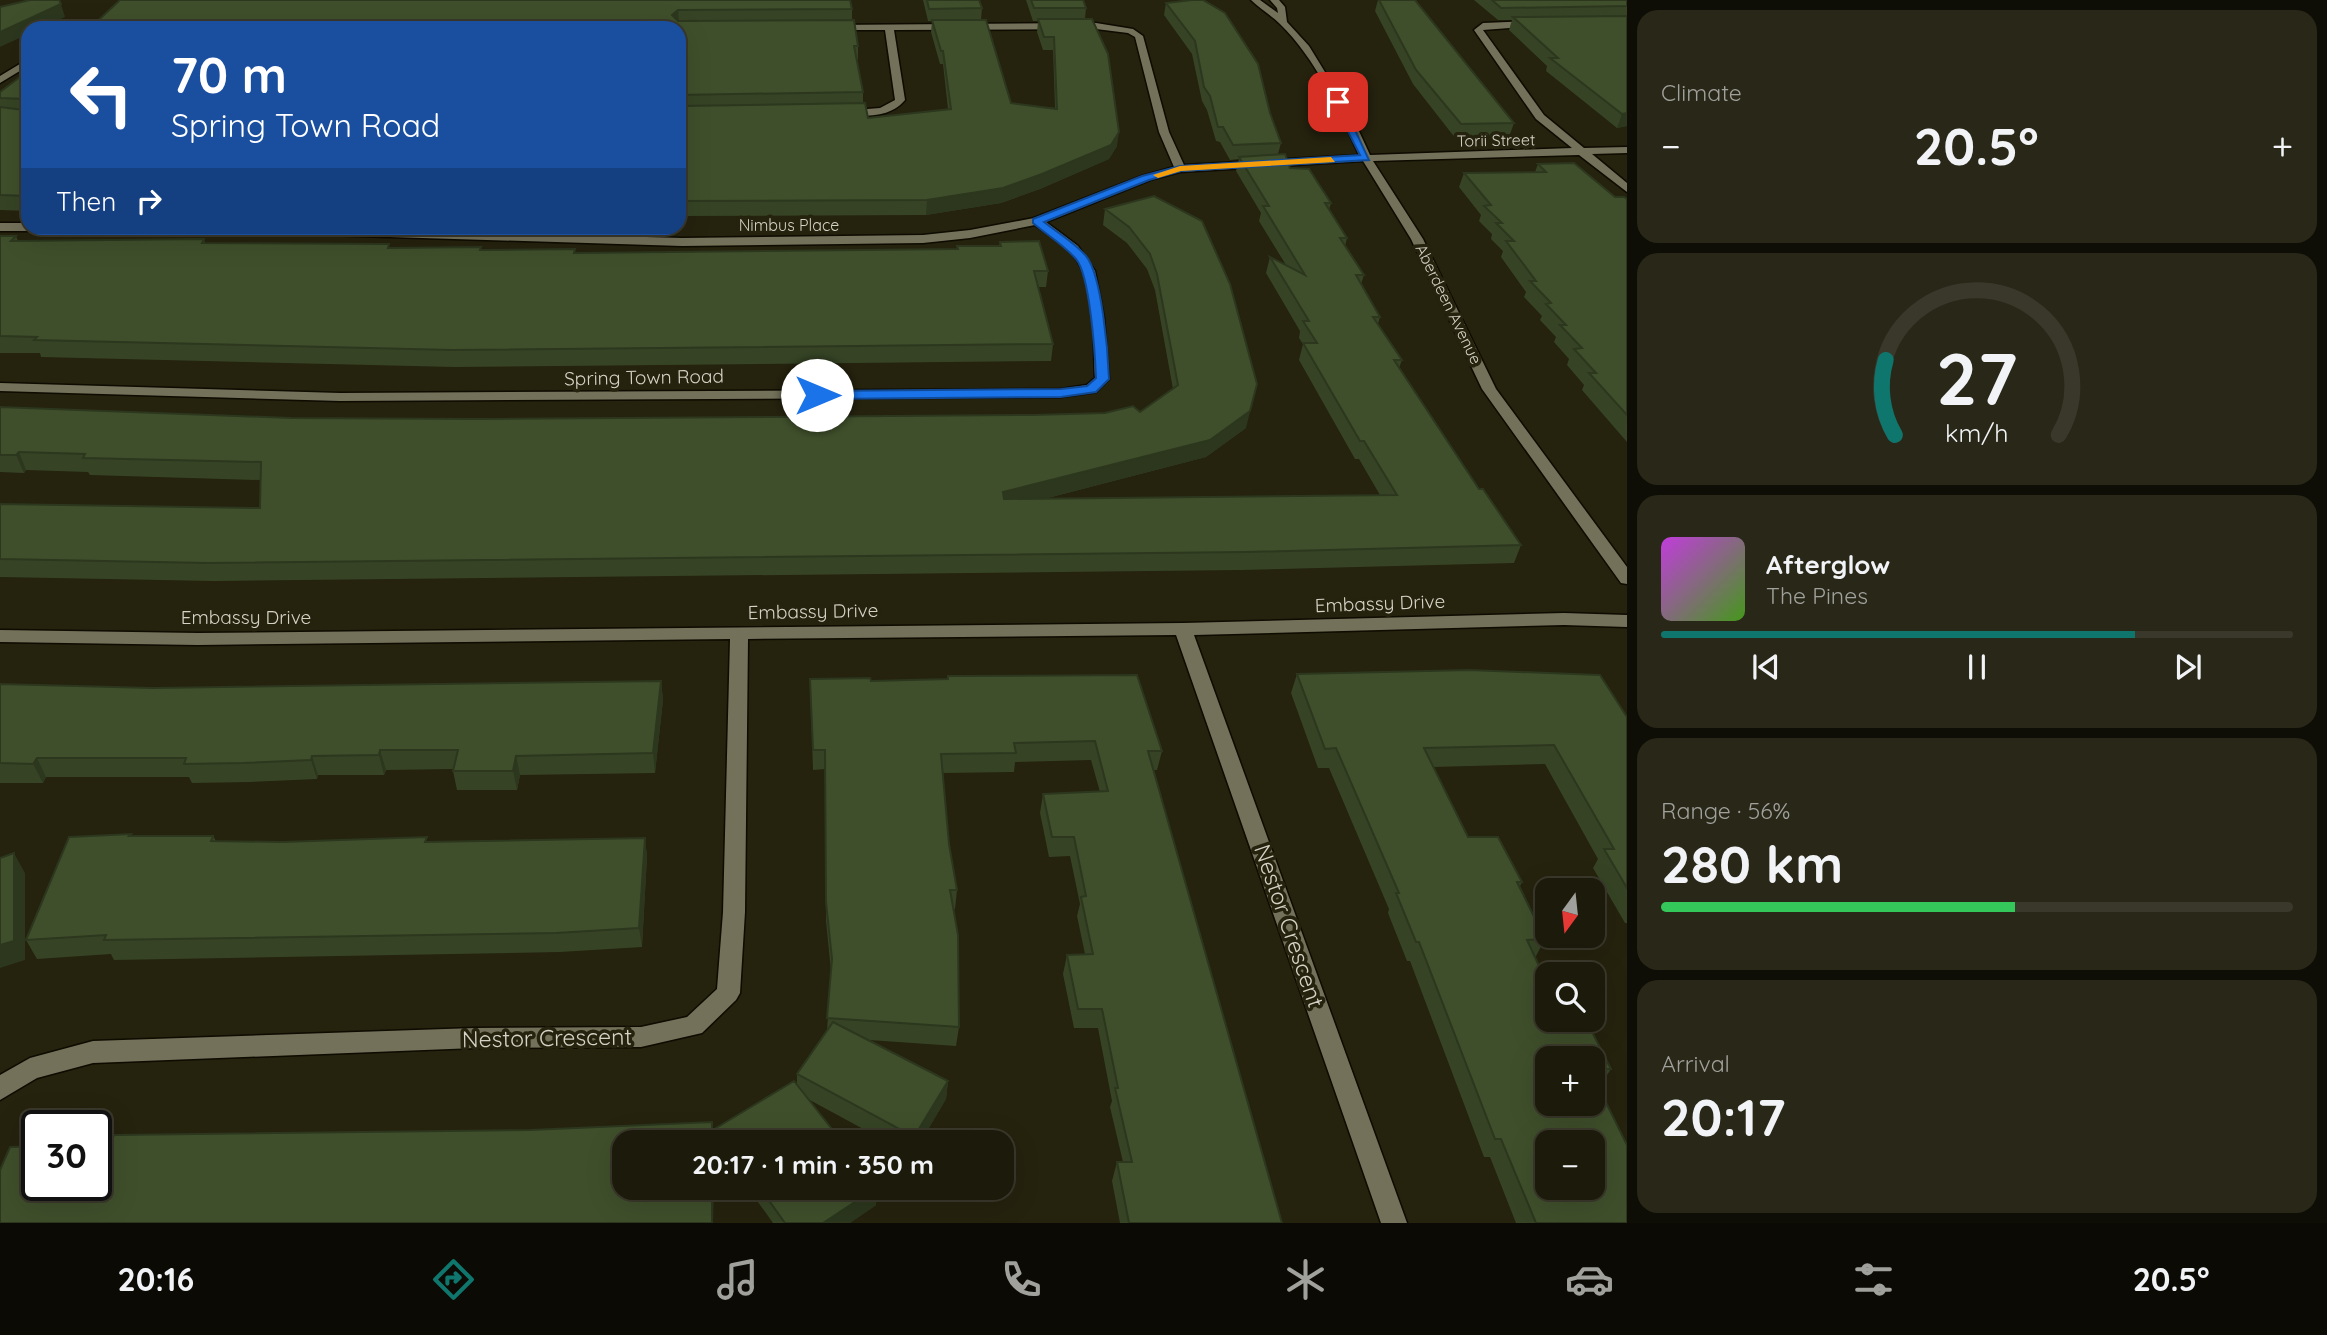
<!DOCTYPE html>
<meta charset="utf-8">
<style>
body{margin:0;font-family:Quicksand,sans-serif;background:#292718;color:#f1f3f6;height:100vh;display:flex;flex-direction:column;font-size:26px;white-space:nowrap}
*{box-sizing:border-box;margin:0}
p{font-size:23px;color:#a0a19c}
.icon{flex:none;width:38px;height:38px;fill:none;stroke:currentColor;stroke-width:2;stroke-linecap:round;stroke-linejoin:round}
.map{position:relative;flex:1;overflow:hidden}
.panel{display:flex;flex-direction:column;gap:10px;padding:10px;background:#0f0e06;width:700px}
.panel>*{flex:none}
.guide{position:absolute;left:21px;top:21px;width:665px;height:214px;border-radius:21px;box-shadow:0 7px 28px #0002,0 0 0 2px #3a382b;background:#1a4fa0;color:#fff;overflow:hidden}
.needle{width:46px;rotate:195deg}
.buttons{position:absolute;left:1535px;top:878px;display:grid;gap:14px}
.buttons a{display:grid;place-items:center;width:70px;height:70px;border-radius:14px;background:#1c1a0a;box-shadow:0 7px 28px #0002,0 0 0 2px #3a382b;font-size:35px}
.speed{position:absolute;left:21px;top:1110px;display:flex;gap:14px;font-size:35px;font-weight:700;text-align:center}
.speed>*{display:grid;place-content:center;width:91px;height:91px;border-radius:50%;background:#1c1a0a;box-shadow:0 7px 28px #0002,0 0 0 2px #3a382b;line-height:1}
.speed .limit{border:4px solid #111;border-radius:10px;background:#fff;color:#111}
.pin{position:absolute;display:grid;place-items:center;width:60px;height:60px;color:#fff;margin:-30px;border-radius:14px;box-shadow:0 4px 10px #0006}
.me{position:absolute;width:77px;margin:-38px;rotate:90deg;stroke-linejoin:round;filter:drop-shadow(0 0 5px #0008)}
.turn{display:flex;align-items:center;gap:24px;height:147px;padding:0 35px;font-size:32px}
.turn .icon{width:91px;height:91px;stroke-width:2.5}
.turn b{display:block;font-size:49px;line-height:60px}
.then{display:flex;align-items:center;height:66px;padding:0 35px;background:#0003;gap:14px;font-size:26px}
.big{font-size:52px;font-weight:800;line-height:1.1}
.panel .tile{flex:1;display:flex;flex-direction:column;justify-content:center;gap:10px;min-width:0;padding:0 24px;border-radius:21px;background:#292718}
.panel .dial{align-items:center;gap:0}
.dial svg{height:182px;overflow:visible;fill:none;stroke:#3a382b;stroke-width:7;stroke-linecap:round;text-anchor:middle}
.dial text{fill:#f1f3f6;stroke:none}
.song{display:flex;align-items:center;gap:21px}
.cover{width:84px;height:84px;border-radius:10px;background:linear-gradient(135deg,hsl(290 70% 55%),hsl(100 70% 35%))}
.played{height:7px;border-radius:4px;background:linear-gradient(90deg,#0f766e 75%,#3a382b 75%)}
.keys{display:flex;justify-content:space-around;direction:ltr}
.heat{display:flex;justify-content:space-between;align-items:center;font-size:38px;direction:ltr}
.charge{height:10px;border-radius:5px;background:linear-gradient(90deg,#34c759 56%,#3a382b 0)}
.trip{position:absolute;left:612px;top:1130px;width:402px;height:70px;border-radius:21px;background:#1c1a0a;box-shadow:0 7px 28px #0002,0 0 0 2px #3a382b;font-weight:800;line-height:70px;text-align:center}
.tabs{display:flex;height:112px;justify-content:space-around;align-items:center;background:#0b0a04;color:#a0a19c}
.tabs .icon{width:49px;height:49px}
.tabs .current{color:#0f766e}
.tabs b{font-size:32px;color:#f1f3f6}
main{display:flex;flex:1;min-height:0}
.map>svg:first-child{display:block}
</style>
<main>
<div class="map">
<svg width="1627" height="1223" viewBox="0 0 1627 1223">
<rect width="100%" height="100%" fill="#25220e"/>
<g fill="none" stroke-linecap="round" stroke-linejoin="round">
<!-- minor casing -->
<g stroke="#0e0b00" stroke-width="3">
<path id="minor" d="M1251,0H1260L1278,13L1277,8L1270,0H1279L1285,7L1287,22L1309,46L1352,116L1370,155L1572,148L1536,119L1474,30L1483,23L1533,21L1536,26L1483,30L1544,115L1584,148L1627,147V153L1592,154L1627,183V192L1579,155L1373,161L1423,239L1496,389L1627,567V584L1621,583L1482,389L1411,239L1363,161L1180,172L1150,180L1046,222L1078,246L1095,271L1104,318L1109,379L1096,392L1061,397L340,401L0,391V383L340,393L1061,389L1087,385L1095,378C1093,342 1097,292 1077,260C1067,245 1049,235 1035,225L970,238L923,243L682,246L198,231L42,232L36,228H306L682,238L923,235L970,230L1034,218L1142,176L1174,167L1159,132L1135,37L1128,33L1096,29L894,30L905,100C890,118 866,116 845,116L840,113L841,111L880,108L895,100L885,30H828L831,25L1096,23L1133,29L1143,36L1169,132L1184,165L1359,155C1339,110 1316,59 1280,24C1271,15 1260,9 1251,0Z
M28,59V66L0,83V76Z
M0,223H28V228H34L28,231H0Z
M1564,613L1627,615V627L1564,625L1194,635L1407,1223H1381L1176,635L748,639L745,912L740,993L736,1000L702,1033L641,1047L475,1048L93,1063L37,1078L0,1100V1075L30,1058L93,1041L475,1028L641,1027L687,1017L717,989L723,912L730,639L198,645L0,642V630L198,633L1183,623Z"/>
</g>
<!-- minor -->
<use href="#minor" fill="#74715a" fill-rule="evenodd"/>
</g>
<!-- wall -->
<path fill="#364425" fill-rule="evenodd" d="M120,0L852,9V20L858,46V59H857L863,92V103L868,118L948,109L943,64H940L931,32L932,21H928L923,0H979L982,8L981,20L1011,103L1055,108L1053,50H1043L1037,32L1038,21H1033L1026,0H1083L1086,8L1085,19L1117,146L1109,159L1040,189L1001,203L926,215L679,216V28Z
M1378,0H1415L1514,123L1509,137L1456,139L1413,84L1375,11Z
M1474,0H1627V126L1617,128L1546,71L1547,66L1509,30L1512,20H1498Z
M1166,3L1270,113L1281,143L1278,154L1290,168L1331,203L1329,210L1347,238L1345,246L1364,275L1361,284L1380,317L1378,324L1402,360L1399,368L1479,489L1521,545L1514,563L1241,570L214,581L0,577V504L260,508V480L90,475L88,472L26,470L24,473L0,472V407L291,418L479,419L1032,415L1140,412L1173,389L1155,290L1147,269L1127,243L1103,225L1105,209L1154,196L1246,428L1206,457L1044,499L1380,495L1359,459H1355L1299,360L1303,344L1299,338L1300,331L1266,273L1270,257L1286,265L1259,221L1261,213L1236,171L1239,159L1230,160L1220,142L1216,141L1207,110L1202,101L1192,54L1164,15Z
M28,71V211L0,210V92Z
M1538,164L1615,197L1627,199V442L1582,390L1584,385L1567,365L1569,359L1554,342L1556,337L1540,320L1542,316L1524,297L1526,292L1501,257L1503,251L1491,239L1492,234L1479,221L1481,215L1459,187L1464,173L1535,172Z
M0,236H16L18,241L204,239L205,243L482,250L575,249V253L957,249V246H999L1000,242L1048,271L1046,287H1038L1053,344L1051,361L455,367L41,357L40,353H0Z
M1297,674L1627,717V923H1625L1593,868L1598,859L1545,764L1433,767L1468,837L1522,882L1520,886L1545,939L1535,958L1547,1020L1611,1069L1599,1087L1627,1223H1516L1490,1157H1484L1410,961H1407L1388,913L1389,909L1329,768H1318L1291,693ZM1592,1059V1104H1547Z
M810,679L871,681L1162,751L1157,770H1153L1282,1223H1120L1112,1181L1117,1162H1123L1110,1107L1112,1101L1098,1028H1074L1063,974L1067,955L1085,954L1077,916L1080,904L1070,856L1049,857L1040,813L1043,794L1100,792L1091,760L1015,762L1014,772L943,773L949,844L957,890L955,909H954L959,1027L956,1046L869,1040L948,1081L946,1099L920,1143H889L808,1099L843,1143H718L716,1128L797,1085V1074L827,1031L831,971L826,921L825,769L813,770Z
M661,681L663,700L655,773L520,775L517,790H457L453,771V769L386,770L384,775H318L317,779L250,782L192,783L189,777H46L43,783H0V684L153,688Z
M132,836H213L216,841L428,842L645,838L647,857L642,947L560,952L114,960L111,954L37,959L26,940Z
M748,1188H877L876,1205L850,1223H773Z"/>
<!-- shaded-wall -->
<path fill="#2c371e" d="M61,4L65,17L41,28H28V34L0,47V32Z
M678,10L679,22L672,15Z
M1627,113V126L1617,128L1622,114Z
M1119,132L1117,146L1109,159L1040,189L1001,203L926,215L927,200Z
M1257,384L1246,428L1206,457L1001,510L1003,492Z
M19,452L26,470L24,473L16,455Z
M661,681L663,700L655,773L653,753Z
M380,750L386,770L384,775L379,755Z
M312,756L318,775L317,779L311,760Z
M516,756L520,775L517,790L513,771Z
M37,758L46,777L43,783L33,764Z
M645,838L647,857L642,947L639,928Z
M14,853L25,873V960L0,968V945Z
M948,1081L946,1099L920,1143H914V1137Z
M712,1188H714L713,1223H712Z
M876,1188H877L876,1205L850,1223H823Z"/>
<!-- building -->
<path fill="#3f4f2b" stroke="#2c371e" stroke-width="2" fill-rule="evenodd" d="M30,0H59L61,4L0,32V7Z
M120,0H850L852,9L678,10L672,15L678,21L854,20L858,46H854L863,92L679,95V28H90Z
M927,0H979L982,8L929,9Z
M1031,0H1083L1086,8H1034Z
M1192,0H1203L1225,13L1258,64L1270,113L1281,143L1233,145L1223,127H1218L1210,96L1204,87L1195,41L1166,3Z
M1379,0H1415L1514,123L1461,124L1416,70Z
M1492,0H1627V6L1501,8Z
M1627,16V113L1622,114L1550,58H1558L1513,17Z
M1038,19H1092L1108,54L1119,132L1111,145L1042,174L1003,188L927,200L679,201V106L865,103L868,118L951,109L943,51H941L932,20H986L1011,103L1057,109L1054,37H1044Z
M28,71V196L0,195V107L23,110L25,99L0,98V92Z
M1285,154L1290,168L1309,169L1331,203H1325L1347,238H1340L1364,275H1356L1380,317H1373L1402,360H1394L1479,489H1483L1521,545L1246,552L207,563L0,559V504L260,508L261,462L83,458L85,454L19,452L16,455H0V407L291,418L479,419L1032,415L1105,413L1133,406L1140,412L1178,385L1157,274L1150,254L1129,227L1105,209L1154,196L1202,221L1230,284L1257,384L1250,411L1210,440L1003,492L1004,499L1397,495L1364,441H1360L1303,343H1317L1303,321H1309L1270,257L1305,275L1263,206H1269L1239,157Z
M1574,163L1615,197H1624L1627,199V415L1589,373H1596L1574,349L1582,348L1560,325H1566L1546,304L1551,303L1530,281H1536L1506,241H1514L1496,223H1502L1484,206L1491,205L1464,173L1546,172L1538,164Z
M0,236H16L11,241L204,239L202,243L389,244L388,248L481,247L480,250L575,249L574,253L958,249L957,246H1001L1000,242L1039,241L1048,271H1034L1053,344L452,350L34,340L37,337L0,336Z
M1469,670L1600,675L1627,717V888L1604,849H1614L1554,745L1424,748L1468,837H1498L1522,882H1517L1545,939L1527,940L1547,983V1020H1586L1611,1069H1592V1059H1547V1104H1592V1074L1627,1145V1223H1536L1501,1139H1495L1419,942H1416L1396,893H1399L1336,748L1325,749L1297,674ZM1547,1143H1592V1188H1547Z
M1137,675L1162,751H1148L1282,1223H1129L1117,1162H1132L1115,1088H1118L1102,1009H1078L1067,955L1093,954L1081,897L1086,896L1074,837H1052L1043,794L1108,791L1095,741L1014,743L1016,753L941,754L949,844L957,890H950L958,935L959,1027L827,1018L832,959L826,902L825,750H813L810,679L870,678L871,681L948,679V676Z
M661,681L653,753L516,756L513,771H453L458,750H380L379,755L312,756L311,760L243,763L184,764L186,758H37L33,764L0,763V684L153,688Z
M131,834L129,836H213L211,841L282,842L427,837L425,842L645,838L639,928L556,933L104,940L106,935L26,940L69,837Z
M14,853V941L0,945V858Z
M833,1022L948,1081L914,1137L797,1074Z
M794,1081L843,1143H727L716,1128Z
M712,1122V1143H625V1188H712V1223H0V1170L10,1147L37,1146V1185H96V1144L111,1143L114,1135L530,1130Z
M760,1188H876L823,1223H785Z"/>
<!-- route -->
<path fill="#1a73e8" stroke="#114b97" stroke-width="2" d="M1338,99L1342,102L1369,160L1181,171L1149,180L1044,222C1058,233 1075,243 1086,256C1102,275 1108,353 1109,379L1096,392L1061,397L817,399L811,395L817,391L1061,389L1087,386L1096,378C1095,354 1090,275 1076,259C1064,245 1047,235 1033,223V219L1142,176L1180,166L1360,155L1333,102Z"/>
<!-- slow -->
<path fill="#f59e0b" d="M1331,157L1335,162L1181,171L1158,178L1153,175L1180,166Z"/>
<g text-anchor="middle" stroke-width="7" stroke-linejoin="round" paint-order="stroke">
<!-- far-street labels -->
<g font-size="16" fill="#d5d3c6" stroke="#25220e">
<text transform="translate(1496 140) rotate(-1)" y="6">Torii Street</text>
<text x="789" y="231">Nimbus Place</text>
<text transform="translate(1449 304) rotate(64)" y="6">Aberdeen Avenue</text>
</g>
<!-- street labels -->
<g font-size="19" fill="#d5d3c6" stroke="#25220e">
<text transform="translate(644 377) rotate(-1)" y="7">Spring Town Road</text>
<text transform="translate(1380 603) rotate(-2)" y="7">Embassy Drive</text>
<text transform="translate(813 611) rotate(-1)" y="7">Embassy Drive</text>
<text x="246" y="624">Embassy Drive</text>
</g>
<!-- near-street labels -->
<g font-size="23" fill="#d5d3c6" stroke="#25220e">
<text transform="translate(1289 926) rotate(71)" y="8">Nestor Crescent</text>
<text transform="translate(547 1038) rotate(-1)" y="8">Nestor Crescent</text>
</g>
</g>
</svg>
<div class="buttons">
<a><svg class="needle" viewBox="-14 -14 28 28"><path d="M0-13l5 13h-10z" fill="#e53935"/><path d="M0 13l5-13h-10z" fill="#a0a19c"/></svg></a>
<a><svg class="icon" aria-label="search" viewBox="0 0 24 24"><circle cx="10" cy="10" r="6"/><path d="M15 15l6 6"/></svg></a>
<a>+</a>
<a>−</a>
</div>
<div class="speed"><div class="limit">30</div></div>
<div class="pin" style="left:1338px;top:102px;background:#d93025"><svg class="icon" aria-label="arrive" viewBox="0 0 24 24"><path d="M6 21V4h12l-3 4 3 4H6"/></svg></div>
<svg class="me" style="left:817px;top:395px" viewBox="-20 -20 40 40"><circle r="19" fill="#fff"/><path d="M0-13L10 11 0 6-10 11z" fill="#1a73e8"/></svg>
<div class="trip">20:17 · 1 min · 350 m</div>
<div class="guide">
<div class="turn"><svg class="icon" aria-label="left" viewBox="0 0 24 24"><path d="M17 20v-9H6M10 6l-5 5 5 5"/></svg><div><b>70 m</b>Spring Town Road</div></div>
<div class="then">Then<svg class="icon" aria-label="right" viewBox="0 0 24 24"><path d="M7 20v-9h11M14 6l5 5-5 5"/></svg></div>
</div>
</div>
<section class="panel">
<div class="tile"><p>Climate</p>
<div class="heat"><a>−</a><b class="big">20.5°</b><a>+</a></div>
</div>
<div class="tile dial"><svg viewBox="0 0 100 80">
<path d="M14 69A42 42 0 1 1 86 69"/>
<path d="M14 69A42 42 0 0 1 10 36" stroke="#0f766e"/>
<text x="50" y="56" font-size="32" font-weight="700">27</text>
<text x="50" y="72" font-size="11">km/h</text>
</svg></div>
<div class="tile">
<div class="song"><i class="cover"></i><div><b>Afterglow</b><p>The Pines</p></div></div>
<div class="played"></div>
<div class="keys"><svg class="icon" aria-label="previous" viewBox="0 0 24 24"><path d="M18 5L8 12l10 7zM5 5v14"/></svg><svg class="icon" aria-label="pause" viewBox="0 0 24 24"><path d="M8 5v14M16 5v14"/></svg><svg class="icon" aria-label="next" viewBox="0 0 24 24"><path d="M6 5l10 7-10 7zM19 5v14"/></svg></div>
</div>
<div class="tile"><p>Range · 56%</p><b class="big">280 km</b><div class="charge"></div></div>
<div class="tile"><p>Arrival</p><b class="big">20:17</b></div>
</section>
</main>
<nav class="tabs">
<b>20:16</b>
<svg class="icon current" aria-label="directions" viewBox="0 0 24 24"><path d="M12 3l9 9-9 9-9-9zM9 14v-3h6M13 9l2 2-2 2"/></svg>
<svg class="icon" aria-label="music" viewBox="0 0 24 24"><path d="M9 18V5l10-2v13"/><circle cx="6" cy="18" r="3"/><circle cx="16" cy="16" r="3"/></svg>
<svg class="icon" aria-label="phone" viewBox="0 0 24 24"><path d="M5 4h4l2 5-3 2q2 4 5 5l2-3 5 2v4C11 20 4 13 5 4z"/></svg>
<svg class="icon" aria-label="climate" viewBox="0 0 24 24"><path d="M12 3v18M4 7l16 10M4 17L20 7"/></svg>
<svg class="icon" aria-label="car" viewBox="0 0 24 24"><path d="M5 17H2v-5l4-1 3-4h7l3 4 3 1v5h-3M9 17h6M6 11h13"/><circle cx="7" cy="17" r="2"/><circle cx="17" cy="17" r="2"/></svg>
<svg class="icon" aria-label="filters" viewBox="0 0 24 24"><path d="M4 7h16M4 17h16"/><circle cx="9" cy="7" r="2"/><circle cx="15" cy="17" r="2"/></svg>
<b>20.5°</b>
</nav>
